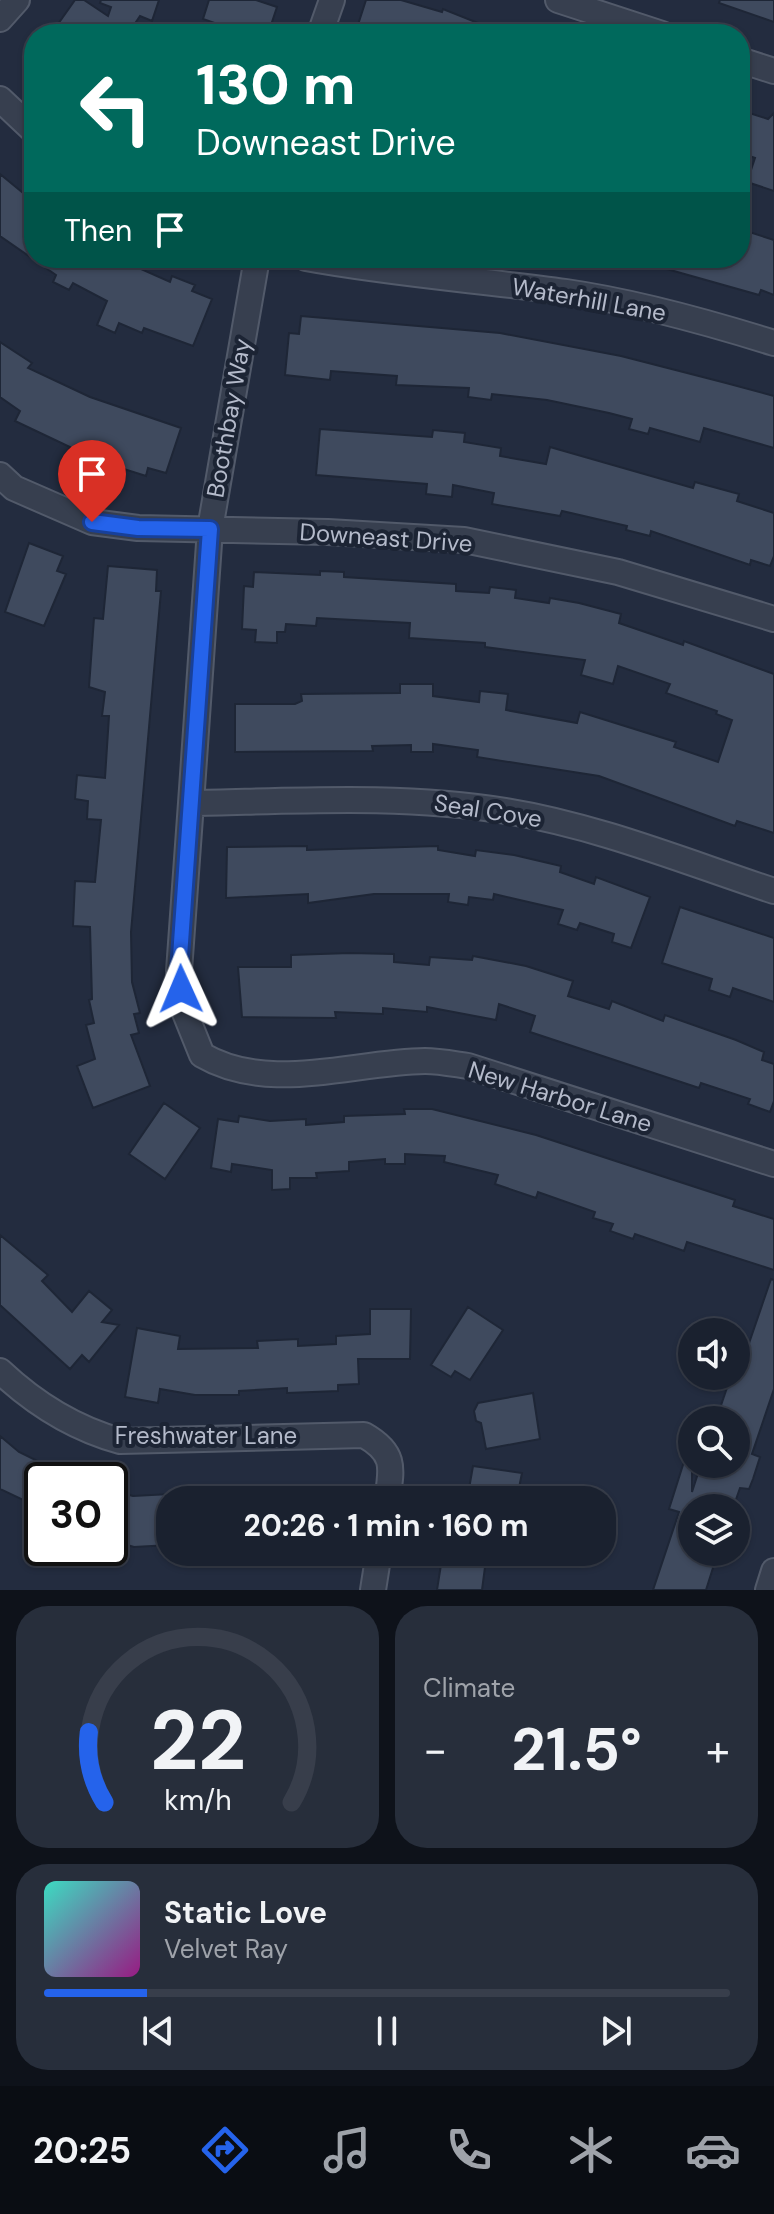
<!DOCTYPE html>
<meta charset="utf-8">
<style>
body{margin:0;font-family:"DM Sans",sans-serif;background:#272e3b;color:#f1f3f6;height:100vh;display:flex;flex-direction:column;font-size:30px;white-space:nowrap}
*{box-sizing:border-box;margin:0}
p{font-size:26px;color:#9fa3aa}
.icon{flex:none;width:44px;height:44px;fill:none;stroke:currentColor;stroke-width:2;stroke-linecap:round;stroke-linejoin:round}
.map{position:relative;height:1590px;overflow:hidden}
.sheet{display:flex;flex-direction:column;gap:16px;padding:16px;background:#0e121a;flex:1}
.sheet>*{flex:none}
.guide{position:absolute;left:24px;top:24px;width:726px;height:244px;border-radius:32px;box-shadow:0 2px 6px #0004,0 0 0 2px #383e4b;background:#00695c;color:#fff;overflow:hidden}
.tools{position:absolute;left:678px;top:1318px;display:grid;gap:16px}
.tools a{display:grid;place-items:center;width:72px;height:72px;border-radius:50%;background:#1a212f;box-shadow:0 2px 6px #0004,0 0 0 2px #383e4b;font-size:40px}
.speed{position:absolute;left:24px;top:1462px;display:flex;gap:16px;font-size:40px;font-weight:700;text-align:center}
.speed>*{display:grid;place-content:center;width:104px;height:104px;border-radius:50%;background:#1a212f;box-shadow:0 2px 6px #0004,0 0 0 2px #383e4b;line-height:1}
.speed .limit{border:4px solid #111;border-radius:12px;background:#fff;color:#111}
.pin{position:absolute;display:grid;place-items:center;width:68px;height:68px;color:#fff;margin:-82px -34px;border-radius:50% 50% 50% 0;rotate:-45deg;box-shadow:0 0 8px #0007}
.pin .icon{rotate:45deg}
.me{position:absolute;width:88px;margin:-44px;rotate:359deg;stroke-linejoin:round;filter:drop-shadow(0 0 6px #0008)}
.turn{display:flex;align-items:center;gap:28px;height:168px;padding:0 40px;font-size:36px}
.turn .icon{width:104px;height:104px;stroke-width:2.5}
.turn b{display:block;font-size:56px;line-height:68px}
.then{display:flex;align-items:center;height:76px;padding:0 40px;background:#0003;gap:16px;font-size:30px}
.big{font-size:60px;font-weight:700;line-height:1.1}
.sheet .widget{flex:1;display:flex;flex-direction:column;justify-content:center;gap:12px;min-width:0;padding:0 28px;border-radius:32px;background:#272e3b}
.sheet .dial{align-items:center;gap:0}
.dial svg{height:208px;overflow:visible;fill:none;stroke:#383e4b;stroke-width:7;stroke-linecap:round;text-anchor:middle}
.dial text{fill:#f1f3f6;stroke:none}
.song{display:flex;align-items:center;gap:24px}
.cover{width:96px;height:96px;border-radius:12px;background:linear-gradient(135deg,hsl(170 70% 55%),hsl(310 70% 35%))}
.played{height:8px;border-radius:4px;background:linear-gradient(90deg,#2563eb 15%,#383e4b 15%)}
.keys{display:flex;justify-content:space-around;direction:ltr}
.heat{display:flex;justify-content:space-between;align-items:center;font-size:44px;direction:ltr}
.sheet .tiles{flex:1;display:grid;gap:16px;grid-template-columns:1fr 1fr}
.widget:last-child{grid-column:span 2}
.trip{position:absolute;left:156px;top:1486px;width:460px;height:80px;border-radius:32px;background:#1a212f;box-shadow:0 2px 6px #0004,0 0 0 2px #383e4b;font-weight:700;line-height:80px;text-align:center}
.menu{display:flex;height:128px;justify-content:space-around;align-items:center;background:#0a0d13;color:#9fa3aa}
.menu .icon{width:56px;height:56px}
.menu .active{color:#2563eb}
.menu b{font-size:36px;color:#f1f3f6}
.map>svg:first-child{display:block}
</style>
<div class="map">
<svg width="774" height="1590" viewBox="0 0 774 1590">
<rect width="100%" height="100%" fill="#232c3f"/>
<!-- building -->
<path fill="#3f4a5e" stroke="#1e2636" stroke-width="2" d="M75,0H84L108,16L111,7L100,3L101,0H159L152,21L140,16L130,31L134,34H51Z
M209,0H256L277,7L268,34H246L203,19Z
M366,0H401L442,12L443,9L498,31V34H355Z
M720,0H774V22L719,3Z
M740,110L768,119L774,113V191L747,182L755,158L740,153Z
M0,174L34,202V258H129L139,263L141,269L170,282L172,276L195,285L192,291L212,299L193,346L144,328L142,333L119,323L115,333L97,325L107,301L73,283L69,290L53,282L56,275L0,236Z
M740,229L774,240V295L761,290L759,295L649,264L650,258H740Z
M301,316L500,333L621,356L726,383L774,396V448L704,428L700,442L650,428L648,434L629,429L632,419L609,413L547,400L492,394L491,400L468,397L469,388L396,385L397,376L331,371L330,380L285,375L289,333L299,334Z
M0,342L32,363L28,368L90,397L181,428L166,473L148,468L146,476L92,459L91,462L68,453L70,447L15,421L20,411L0,397Z
M320,429L432,437L433,430L465,433L464,442L501,448L500,456L546,464L550,447L693,488L695,482L739,494L737,501L774,513V556L770,566L751,560L750,565L651,531L650,536L626,530L627,526L562,511L560,516L492,504L494,493L453,485L452,497L426,494L427,484L316,475Z
M29,543L63,556L57,571L66,574L44,626L5,612Z
M108,566L157,570L156,591H161L131,932L132,982L140,1013L134,1014L139,1033L131,1035L150,1086L93,1108L77,1066L95,1059L86,1025L94,1023L89,1000L92,999L90,927L73,926L75,881L95,882L101,820L87,819L88,801L75,799L77,775L105,778L109,716H102L105,692L89,687L94,618L103,619Z
M320,571L344,572V577L456,584V591L489,593L490,587L516,590L515,598L549,603L550,598L579,603L621,614L619,623L683,645L684,641L774,674V833L737,821L735,826L599,776L477,757L478,750L433,744V752H411V745L372,746L373,751L235,752V704H295L302,701L301,694L400,693V684H433V696L479,702L480,691L508,694L506,710L577,723L580,712L676,742L674,747L718,762L732,720L716,714L717,711L666,693L670,684L618,666L613,684L581,675L585,660L485,647V643L409,638L410,623L317,618L316,626L286,624L285,632H277V643L255,642L256,630L242,629L244,586L253,587L254,572L320,575Z
M307,846V850L438,846V850L475,856L476,850L514,855L561,866L560,872L594,884L596,877L650,897L631,948L612,942L614,934L580,923L577,930L558,924L563,910L494,894L493,900L469,897L468,905L448,902L449,894H374L308,903V894L226,898L227,847Z
M680,907L774,938V1002L733,988L730,997L709,990L712,979L662,963Z
M350,953L394,954V962L429,965L430,957L472,960L473,956L526,966L573,981L568,996L609,1009L612,1001L663,1021L665,1015L736,1040L764,1052L762,1060L774,1064V1101L770,1112L748,1104L750,1099L701,1083L699,1088L530,1032L535,1016L499,1004L496,1020L427,1007V1012L383,1008V1014L335,1012L336,1018L242,1017L238,967H291V955Z
M164,1103L200,1128L165,1179L129,1154Z
M404,1109H432L536,1135L735,1200L733,1206L774,1219V1270L687,1242L684,1251L635,1234L633,1239L610,1231L613,1224L593,1218L595,1212L538,1192L536,1198L495,1184L498,1175L444,1162L445,1156L405,1154V1164H385V1159L349,1162V1171L316,1173L317,1178H290V1189L272,1190V1170L232,1164L231,1172L211,1168L218,1119L238,1122L239,1116L270,1121L306,1119V1125L344,1122V1116L405,1114Z
M0,1235L48,1275L42,1281L72,1312L89,1291L112,1310L102,1322L119,1325L89,1362L82,1355L70,1369L0,1305Z
M771,1279L774,1280V1389L752,1454L760,1457L753,1479L749,1489L740,1488L733,1508H692V1552H718L706,1590H653L679,1512L669,1509L688,1449L692,1450V1492L701,1464H736V1420H716L731,1376H736L743,1351L746,1352Z
M468,1307L503,1330L470,1380L455,1371L451,1377L431,1365Z
M370,1309H411L410,1359H358L359,1384L338,1385V1391L287,1393V1388L239,1391V1395H195L160,1389L158,1403L125,1397L137,1328L180,1336L178,1349L258,1348L257,1341L298,1339V1346L336,1344V1336L370,1334Z
M533,1393L540,1439L486,1449L481,1423L476,1421L474,1411L478,1403Z
M0,1436L19,1452L76,1480H42V1509L0,1489Z
M473,1466L522,1473L518,1493L510,1492L508,1500H467Z
M110,1490L133,1496L170,1494V1545L134,1547L110,1540Z
M443,1552H487L482,1590H437Z"/>
<g fill="none" stroke-linecap="round" stroke-linejoin="round">
<!-- minor casing -->
<g stroke="#525a6a" stroke-width="28">
<path id="minor" d="M558,0L662,34
M0,19L17,0
M320,34L332,0
M740,60L774,71
M0,99L34,131
M257,258L210,529L191,803L179,971L183,1008L202,1055C269,1094 352,1062 425,1061C439,1061 454,1064 468,1066L774,1164
M306,258C392,274 479,280 566,292C636,302 707,322 774,343
M0,475L14,488L92,522L138,528L328,532L464,540L618,572L774,619
M191,803C296,801 402,794 506,811C598,826 686,862 774,891
M0,1371C35,1404 73,1428 120,1441L364,1435C396,1453 392,1468 387,1500
M373,1590L379,1552
M768,1590L774,1571"/>
</g>
<!-- minor -->
<use href="#minor" stroke="#373f4f" stroke-width="24"/>
</g>
<g fill="none" stroke-linecap="round" stroke-linejoin="round">
<!-- route casing -->
<g stroke="#184099" stroke-width="20">
<path id="route" d="M92,522L138,528L210,529L179,971L181,989"/>
</g>
<!-- route -->
<use href="#route" stroke="#2563eb" stroke-width="14"/>
</g>
<g text-anchor="middle" stroke-width="8" stroke-linejoin="round" paint-order="stroke">
<!-- street labels -->
<g font-size="24" fill="#b4baca" stroke="#1c2434">
<text transform="translate(589 300) rotate(10)" y="8">Waterhill Lane</text>
<text transform="translate(229 418) rotate(-80)" y="8">Boothbay Way</text>
<text transform="translate(386 538) rotate(4)" y="8">Downeast Drive</text>
<text transform="translate(488 811) rotate(9)" y="8">Seal Cove</text>
<text transform="translate(560 1097) rotate(17)" y="8">New Harbor Lane</text>
<text x="206" y="1444">Freshwater Lane</text>
</g>
</g>
</svg>
<div class="tools">
<a><svg class="icon" aria-label="sound" viewBox="0 0 24 24"><path d="M4 9h4l5-4v14l-5-4H4zM17 9q2 3 0 6"/></svg></a>
<a><svg class="icon" aria-label="search" viewBox="0 0 24 24"><circle cx="10" cy="10" r="6"/><path d="M15 15l6 6"/></svg></a>
<a><svg class="icon" aria-label="layers" viewBox="0 0 24 24"><path d="M12 4l9 5-9 5-9-5zM3 14l9 5 9-5"/></svg></a>
</div>
<div class="speed"><div class="limit">30</div></div>
<div class="pin" style="left:92px;top:522px;background:#d93025"><svg class="icon" aria-label="arrive" viewBox="0 0 24 24"><path d="M6 21V4h12l-3 4 3 4H6"/></svg></div>
<svg class="me" style="left:181px;top:989px" viewBox="-20 -20 40 40"><path d="M0-17L14 15 0 8-14 15z" fill="#2563eb" stroke="#fff" stroke-width="4"/></svg>
<div class="trip">20:26 · 1 min · 160 m</div>
<div class="guide">
<div class="turn"><svg class="icon" aria-label="left" viewBox="0 0 24 24"><path d="M17 20v-9H6M10 6l-5 5 5 5"/></svg><div><b>130 m</b>Downeast Drive</div></div>
<div class="then">Then<svg class="icon" aria-label="arrive" viewBox="0 0 24 24"><path d="M6 21V4h12l-3 4 3 4H6"/></svg></div>
</div>
</div>
<section class="sheet">
<div class="tiles">
<div class="widget dial"><svg viewBox="0 0 100 80">
<path d="M14 69A42 42 0 1 1 86 69"/>
<path d="M14 69A42 42 0 0 1 8 42" stroke="#2563eb"/>
<text x="50" y="56" font-size="32" font-weight="700">22</text>
<text x="50" y="72" font-size="11">km/h</text>
</svg></div>
<div class="widget"><p>Climate</p>
<div class="heat"><a>−</a><b class="big">21.5°</b><a>+</a></div>
</div>
<div class="widget">
<div class="song"><i class="cover"></i><div><b>Static Love</b><p>Velvet Ray</p></div></div>
<div class="played"></div>
<div class="keys"><svg class="icon" aria-label="previous" viewBox="0 0 24 24"><path d="M18 5L8 12l10 7zM5 5v14"/></svg><svg class="icon" aria-label="pause" viewBox="0 0 24 24"><path d="M8 5v14M16 5v14"/></svg><svg class="icon" aria-label="next" viewBox="0 0 24 24"><path d="M6 5l10 7-10 7zM19 5v14"/></svg></div>
</div>
</div>
</section>
<nav class="menu">
<b>20:25</b>
<svg class="icon active" aria-label="directions" viewBox="0 0 24 24"><path d="M12 3l9 9-9 9-9-9zM9 14v-3h6M13 9l2 2-2 2"/></svg>
<svg class="icon" aria-label="music" viewBox="0 0 24 24"><path d="M9 18V5l10-2v13"/><circle cx="6" cy="18" r="3"/><circle cx="16" cy="16" r="3"/></svg>
<svg class="icon" aria-label="phone" viewBox="0 0 24 24"><path d="M5 4h4l2 5-3 2q2 4 5 5l2-3 5 2v4C11 20 4 13 5 4z"/></svg>
<svg class="icon" aria-label="climate" viewBox="0 0 24 24"><path d="M12 3v18M4 7l16 10M4 17L20 7"/></svg>
<svg class="icon" aria-label="car" viewBox="0 0 24 24"><path d="M5 17H2v-5l4-1 3-4h7l3 4 3 1v5h-3M9 17h6M6 11h13"/><circle cx="7" cy="17" r="2"/><circle cx="17" cy="17" r="2"/></svg>
</nav>
